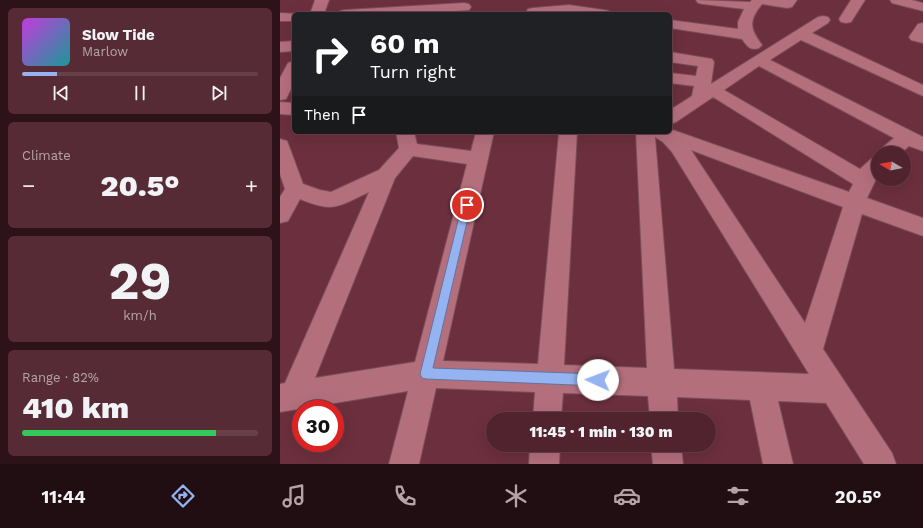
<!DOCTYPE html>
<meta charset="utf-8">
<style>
body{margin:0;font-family:"Work Sans",sans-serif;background:#572b36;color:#f1f3f6;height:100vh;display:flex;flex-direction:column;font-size:15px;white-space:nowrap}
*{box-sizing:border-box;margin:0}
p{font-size:13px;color:#b4a4aa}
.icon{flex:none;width:22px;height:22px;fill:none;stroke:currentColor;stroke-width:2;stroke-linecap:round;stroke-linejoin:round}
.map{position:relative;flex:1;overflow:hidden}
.sheet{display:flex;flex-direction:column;gap:8px;padding:8px;background:#2d1319;width:280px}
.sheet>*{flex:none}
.banner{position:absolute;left:12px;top:12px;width:380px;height:122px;border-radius:6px;box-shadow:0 4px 16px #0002,0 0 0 1px #67404a;background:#202124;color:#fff;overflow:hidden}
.needle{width:26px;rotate:280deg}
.controls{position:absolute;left:591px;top:146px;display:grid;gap:8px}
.controls a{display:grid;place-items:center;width:40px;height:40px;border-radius:50%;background:#51232e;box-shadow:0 4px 16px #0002,0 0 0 1px #67404a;font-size:20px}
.speed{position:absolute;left:12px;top:400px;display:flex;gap:8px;font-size:20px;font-weight:700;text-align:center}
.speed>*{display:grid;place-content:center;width:52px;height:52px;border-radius:50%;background:#51232e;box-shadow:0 4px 16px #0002,0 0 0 1px #67404a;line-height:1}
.speed .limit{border:6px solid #d22;background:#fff;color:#111}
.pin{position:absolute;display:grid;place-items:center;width:34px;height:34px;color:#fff;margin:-17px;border:2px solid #fff;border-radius:50%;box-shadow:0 1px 4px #0007}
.me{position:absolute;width:44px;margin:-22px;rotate:272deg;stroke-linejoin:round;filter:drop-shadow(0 0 3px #0008)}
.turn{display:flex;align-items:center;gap:14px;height:84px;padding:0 12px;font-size:18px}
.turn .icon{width:52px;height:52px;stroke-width:2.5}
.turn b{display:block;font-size:28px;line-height:34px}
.then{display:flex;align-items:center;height:38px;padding:0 12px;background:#0003;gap:8px;font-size:15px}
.big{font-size:30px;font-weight:800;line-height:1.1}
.sheet .widget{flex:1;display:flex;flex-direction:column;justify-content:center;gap:6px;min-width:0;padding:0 14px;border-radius:6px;background:#572b36}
.sheet .dial{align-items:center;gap:0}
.dial b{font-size:52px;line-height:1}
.song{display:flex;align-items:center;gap:12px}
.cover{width:48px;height:48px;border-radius:6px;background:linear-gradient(135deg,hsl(290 70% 55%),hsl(180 70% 35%))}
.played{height:4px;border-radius:2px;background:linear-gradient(90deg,#95b2f1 15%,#67404a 15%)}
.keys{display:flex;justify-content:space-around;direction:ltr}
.heat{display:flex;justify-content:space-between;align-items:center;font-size:22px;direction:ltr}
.charge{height:6px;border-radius:3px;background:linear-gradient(90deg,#34c759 82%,#67404a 0)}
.trip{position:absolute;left:206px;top:412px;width:230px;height:40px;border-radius:20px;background:#51232e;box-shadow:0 4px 16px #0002,0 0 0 1px #67404a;font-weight:800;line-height:40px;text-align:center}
.tab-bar{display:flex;height:64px;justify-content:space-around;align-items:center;background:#200e12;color:#b4a4aa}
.tab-bar .icon{width:28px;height:28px}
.tab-bar .selected{color:#95b2f1}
.tab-bar b{font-size:18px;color:#f1f3f6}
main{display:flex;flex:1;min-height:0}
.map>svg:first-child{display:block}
</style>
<main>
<section class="sheet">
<div class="widget">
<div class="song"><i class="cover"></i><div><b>Slow Tide</b><p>Marlow</p></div></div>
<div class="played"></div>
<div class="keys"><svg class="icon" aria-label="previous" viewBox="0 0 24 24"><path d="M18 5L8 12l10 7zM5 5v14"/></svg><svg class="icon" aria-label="pause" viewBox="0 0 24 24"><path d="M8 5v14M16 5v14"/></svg><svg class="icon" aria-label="next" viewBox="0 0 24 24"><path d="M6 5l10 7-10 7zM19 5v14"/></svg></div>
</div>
<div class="widget"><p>Climate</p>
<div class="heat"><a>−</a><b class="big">20.5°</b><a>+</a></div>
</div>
<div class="widget dial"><b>29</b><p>km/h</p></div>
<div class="widget"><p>Range · 82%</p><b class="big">410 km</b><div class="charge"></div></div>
</section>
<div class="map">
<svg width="643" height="464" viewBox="0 0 643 464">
<rect width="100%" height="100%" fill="#6c2f3e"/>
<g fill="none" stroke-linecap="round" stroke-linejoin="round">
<!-- minor casing -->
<g stroke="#7b4e5b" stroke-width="2">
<path id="minor" d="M35,0H49L44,14H30Z
M416,0L470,2L472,0H517L512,7L507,8L482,4C468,21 470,29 482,45L479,48C470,51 467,46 462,39L390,28V20L458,29V22L464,9L423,4L418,3Z
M571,0H585L571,22L566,23L561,22L559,19Z
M610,0H632L643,3V11L612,3Z
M184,3L189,4L191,7L189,10L135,14H58L60,11L65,10Z
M289,5L324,10L329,11L331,14H247L246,12L248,9L253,8Z
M0,13L19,14H14V21H0Z
M543,16L548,17L550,20L548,23L532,33L643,85V96L521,40L490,60L643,137V151L629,146L621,153H599L602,148L614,138L479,66L444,90L580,169L591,159L598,157V175L587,198L643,218V236L582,214L543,349L612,453L616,464H584L546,403L498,401L513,464H483L470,400L397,397L398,419H370L368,396L283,393L281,419H253L255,392L156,388L139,464H109L128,391L0,412V384L5,383L89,192C57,207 54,213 20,199L8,221L0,223V197L5,189L0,174V139L7,141L9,146L23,184L40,190L51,192L99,170L119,148L116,132H134L137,144L191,151L196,132H214L163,361L258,364L279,132H297L284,365L367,368L356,132H390V129L569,192L573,184L433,97L396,122L390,124V110L412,96L414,86L390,83V73L416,76L418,66L390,62V52L432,59L434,62L431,84L538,17ZM375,137L383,142L392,152L529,374L394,369ZM411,150L563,207L525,323ZM133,156L187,164L135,362L35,378L115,178Z
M643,23V43L631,40L629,37L638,24Z
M14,41V51L0,52V42Z
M14,61V83L6,99L0,100V78L8,63Z
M0,102L14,103V115L0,114Z
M250,445H280L279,464H249Z
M371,445H401L403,464H373Z"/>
</g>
<!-- minor -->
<use href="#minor" fill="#b46f7d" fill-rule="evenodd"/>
</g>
<!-- route -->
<path fill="#95b2f1" stroke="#61749d" d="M187,202L191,205L153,368L318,374L322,376L323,380L322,384L318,386L146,379L142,378L140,374L182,205Z"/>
</svg>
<div class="controls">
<a><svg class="needle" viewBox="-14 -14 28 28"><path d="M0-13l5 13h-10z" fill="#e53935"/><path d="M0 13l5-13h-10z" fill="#b4a4aa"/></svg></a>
</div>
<div class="speed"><div class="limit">30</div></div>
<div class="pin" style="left:187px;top:205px;background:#d93025"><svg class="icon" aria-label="arrive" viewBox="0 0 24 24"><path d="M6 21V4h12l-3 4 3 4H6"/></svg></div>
<svg class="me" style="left:318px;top:380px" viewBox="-20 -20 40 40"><circle r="19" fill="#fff"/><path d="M0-13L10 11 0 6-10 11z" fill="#95b2f1"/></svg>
<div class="trip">11:45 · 1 min · 130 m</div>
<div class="banner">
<div class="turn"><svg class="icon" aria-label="right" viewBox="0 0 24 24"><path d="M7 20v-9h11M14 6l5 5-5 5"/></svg><div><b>60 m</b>Turn right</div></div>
<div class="then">Then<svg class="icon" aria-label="arrive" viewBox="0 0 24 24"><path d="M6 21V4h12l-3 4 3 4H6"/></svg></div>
</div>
</div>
</main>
<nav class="tab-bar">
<b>11:44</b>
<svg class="icon selected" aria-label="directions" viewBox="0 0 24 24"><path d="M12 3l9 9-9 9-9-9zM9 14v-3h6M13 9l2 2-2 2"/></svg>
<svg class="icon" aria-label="music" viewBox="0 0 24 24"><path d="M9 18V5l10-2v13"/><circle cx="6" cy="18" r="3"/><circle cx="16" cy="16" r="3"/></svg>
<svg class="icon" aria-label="phone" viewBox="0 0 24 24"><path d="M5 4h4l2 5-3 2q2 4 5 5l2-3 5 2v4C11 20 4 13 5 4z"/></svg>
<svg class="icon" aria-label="climate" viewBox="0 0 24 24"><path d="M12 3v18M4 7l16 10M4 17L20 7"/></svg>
<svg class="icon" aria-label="car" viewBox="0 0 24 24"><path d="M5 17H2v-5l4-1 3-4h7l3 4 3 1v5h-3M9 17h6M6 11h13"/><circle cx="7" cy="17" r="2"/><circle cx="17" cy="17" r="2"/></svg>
<svg class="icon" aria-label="filters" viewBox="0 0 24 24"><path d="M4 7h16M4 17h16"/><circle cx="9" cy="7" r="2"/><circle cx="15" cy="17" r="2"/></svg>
<b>20.5°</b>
</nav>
